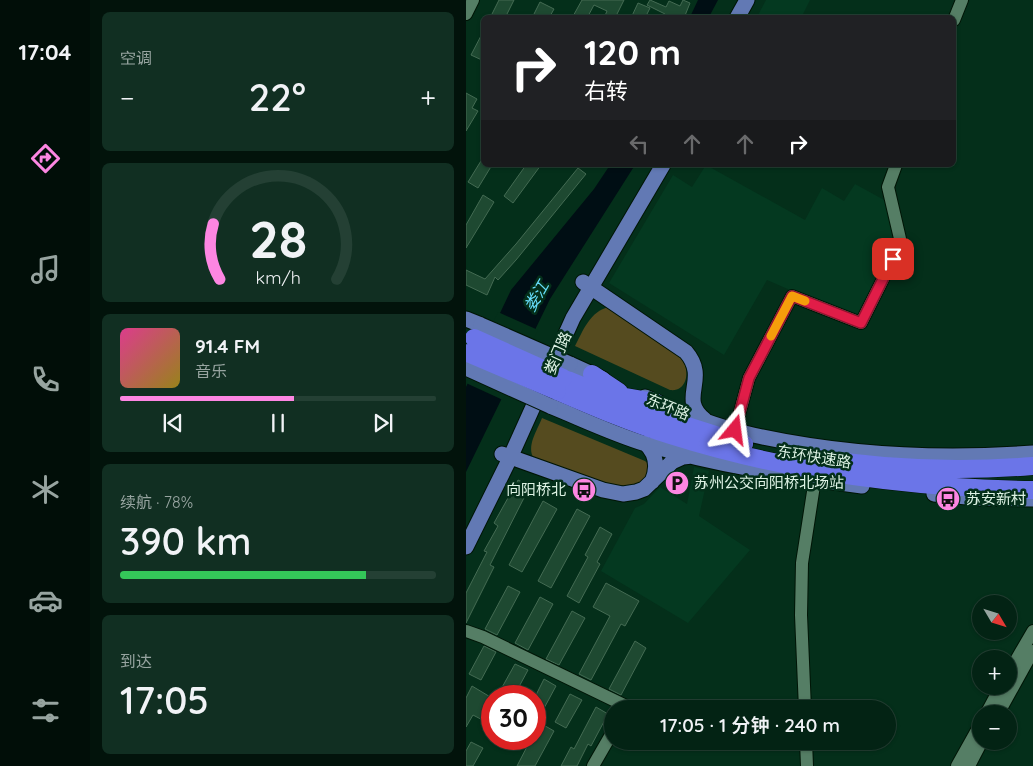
<!DOCTYPE html>
<html lang="zh">
<meta charset="utf-8">
<style>
body{margin:0;font-family:Quicksand,"Noto Sans SC",sans-serif;background:#112f22;color:#f1f3f6;height:100vh;display:flex;flex-direction:column;font-size:19px;white-space:nowrap}
*{box-sizing:border-box;margin:0}
p{font-size:16px;color:#97a4a0}
.icon{flex:none;width:28px;height:28px;fill:none;stroke:currentColor;stroke-width:2;stroke-linecap:round;stroke-linejoin:round}
.map{position:relative;flex:1;overflow:hidden}
.drawer{display:flex;flex-direction:column;gap:12px;padding:12px;background:#02130b;width:376px}
.drawer>*{flex:none}
.top-card{position:absolute;left:15px;top:15px;width:475px;height:152px;border-radius:8px;box-shadow:0 1px 4px #0004,0 0 0 1px #244034;background:#202124;color:#fff;overflow:hidden}
.needle{width:32px;rotate:128deg}
.fabs{position:absolute;left:506px;top:595px;display:grid;gap:10px}
.fabs a{display:grid;place-items:center;width:45px;height:45px;border-radius:50%;background:#032314;box-shadow:0 1px 4px #0004,0 0 0 1px #244034;font-size:25px}
.speed{position:absolute;left:15px;top:685px;display:flex;gap:10px;font-size:25px;font-weight:700;text-align:center}
.speed>*{display:grid;place-content:center;width:65px;height:65px;border-radius:50%;background:#032314;box-shadow:0 1px 4px #0004,0 0 0 1px #244034;line-height:1}
.speed .limit{border:8px solid #d22;background:#fff;color:#111}
.pin{position:absolute;display:grid;place-items:center;width:42px;height:42px;color:#fff;margin:-21px;border-radius:10px;box-shadow:0 2px 8px #0006}
.me{position:absolute;width:55px;margin:-28px;rotate:16deg;stroke-linejoin:round;filter:drop-shadow(0 0 4px #0008)}
.turn{display:flex;align-items:center;gap:18px;height:105px;padding:0 20px;font-size:22px}
.turn .icon{width:65px;height:65px;stroke-width:2.5}
.turn b{display:block;font-size:35px;line-height:42px}
.lanes{display:flex;align-items:center;height:48px;padding:0 20px;background:#0003;justify-content:center;gap:25px;direction:ltr}
.lanes .off{opacity:.35}
.big{font-size:38px;font-weight:600;line-height:1.1}
.drawer .widget{flex:1;display:flex;flex-direction:column;justify-content:center;gap:8px;min-width:0;padding:0 18px;border-radius:8px;background:#112f22}
.drawer .dial{align-items:center;gap:0}
.dial svg{height:130px;overflow:visible;fill:none;stroke:#244034;stroke-width:7;stroke-linecap:round;text-anchor:middle}
.dial text{fill:#f1f3f6;stroke:none}
.song{display:flex;align-items:center;gap:15px}
.cover{width:60px;height:60px;border-radius:8px;background:linear-gradient(135deg,hsl(330 70% 55%),hsl(50 70% 35%))}
.played{height:5px;border-radius:2px;background:linear-gradient(90deg,#fd86e2 55%,#244034 55%)}
.keys{display:flex;justify-content:space-around;direction:ltr}
.heat{display:flex;justify-content:space-between;align-items:center;font-size:28px;direction:ltr}
.charge{height:8px;border-radius:4px;background:linear-gradient(90deg,#34c759 78%,#244034 0)}
.trip{position:absolute;left:138px;top:700px;width:292px;height:50px;border-radius:25px;background:#032314;box-shadow:0 1px 4px #0004,0 0 0 1px #244034;font-weight:600;line-height:50px;text-align:center}
main{display:flex;flex:1;min-height:0}
.dock{display:flex;flex-direction:column;width:90px;justify-content:space-around;align-items:center;background:#010e08;color:#97a4a0}
.dock .icon{width:35px;height:35px}
.dock .selected{color:#fd86e2}
.dock b{font-size:22px;color:#f1f3f6}
.map>svg:first-child{display:block}
</style>
<main>
<nav class="dock">
<b>17:04</b>
<svg class="icon selected" aria-label="directions" viewBox="0 0 24 24"><path d="M12 3l9 9-9 9-9-9zM9 14v-3h6M13 9l2 2-2 2"/></svg>
<svg class="icon" aria-label="music" viewBox="0 0 24 24"><path d="M9 18V5l10-2v13"/><circle cx="6" cy="18" r="3"/><circle cx="16" cy="16" r="3"/></svg>
<svg class="icon" aria-label="phone" viewBox="0 0 24 24"><path d="M5 4h4l2 5-3 2q2 4 5 5l2-3 5 2v4C11 20 4 13 5 4z"/></svg>
<svg class="icon" aria-label="climate" viewBox="0 0 24 24"><path d="M12 3v18M4 7l16 10M4 17L20 7"/></svg>
<svg class="icon" aria-label="car" viewBox="0 0 24 24"><path d="M5 17H2v-5l4-1 3-4h7l3 4 3 1v5h-3M9 17h6M6 11h13"/><circle cx="7" cy="17" r="2"/><circle cx="17" cy="17" r="2"/></svg>
<svg class="icon" aria-label="filters" viewBox="0 0 24 24"><path d="M4 7h16M4 17h16"/><circle cx="9" cy="7" r="2"/><circle cx="15" cy="17" r="2"/></svg>
</nav>
<section class="drawer">
<div class="widget"><p>空调</p>
<div class="heat"><a>−</a><b class="big">22°</b><a>+</a></div>
</div>
<div class="widget dial"><svg viewBox="0 0 100 80">
<path d="M14 69A42 42 0 1 1 86 69"/>
<path d="M14 69A42 42 0 0 1 10 35" stroke="#fd86e2"/>
<text x="50" y="56" font-size="32" font-weight="700">28</text>
<text x="50" y="72" font-size="11">km/h</text>
</svg></div>
<div class="widget">
<div class="song"><i class="cover"></i><div><b>91.4 FM</b><p>音乐</p></div></div>
<div class="played"></div>
<div class="keys"><svg class="icon" aria-label="previous" viewBox="0 0 24 24"><path d="M18 5L8 12l10 7zM5 5v14"/></svg><svg class="icon" aria-label="pause" viewBox="0 0 24 24"><path d="M8 5v14M16 5v14"/></svg><svg class="icon" aria-label="next" viewBox="0 0 24 24"><path d="M6 5l10 7-10 7zM19 5v14"/></svg></div>
</div>
<div class="widget"><p>续航 · 78%</p><b class="big">390 km</b><div class="charge"></div></div>
<div class="widget"><p>到达</p><b class="big">17:05</b></div>
</section>
<div class="map">
<svg width="567" height="766" viewBox="0 0 567 766">
<rect width="100%" height="100%" fill="#042f1a"/>
<!-- built -->
<path fill="#043920" d="M300,0H344L336,16L339,17H291Z
M240,165L339,220L356,188L378,201L389,184L420,201L431,244L393,320L301,280L258,355L143,283L207,175L226,187Z
M228,467L243,471L233,516L284,550L222,623L135,571L169,508L178,504L194,487L221,504Z"/>
<!-- green -->
<path fill="#554b1f" d="M143,307L211,352C214,355 217,359 218,363C224,375 219,392 204,390L109,346C117,331 124,311 143,307Z
M76,418L179,461L186,467L180,479L161,491L68,459C60,446 71,431 76,418Z"/>
<!-- water -->
<path fill="#000e14" d="M232,0H252L243,17H224Z
M144,165H169L84,299L0,472V387L35,311L45,290L128,189Z"/>
<!-- pier -->
<path fill="#042f1a" d="M32,312L72,330L37,400L0,383Z"/>
<!-- building -->
<path fill="#1e4931" stroke="#446b53" d="M33,0H48L39,18H24Z
M116,0H158L149,18H138L141,11L128,5L121,18H106Z
M184,0L200,7L203,1L214,6L217,0L224,3L218,18H197L199,14L181,5Z
M74,2L88,9L83,18H66Z
M172,3L184,8L179,18H165Z
M18,30V61L5,55Z
M0,93L11,99L6,108L12,111L0,131Z
M18,156V165H26L12,188L2,182Z
M60,165H75L47,203L38,196Z
M112,168L120,174L50,260L32,280L29,277L21,295L0,285V270L19,279L50,244Z
M17,195L28,202L0,248V225Z
M52,480L64,486L24,565L28,567L0,623V593L21,552L18,551L32,526L28,523Z
M77,501L91,509L56,572L43,565Z
M111,509L124,516L85,588L72,581Z
M134,527L146,534L131,562L134,564L113,603L101,596L122,557L119,555Z
M140,583L173,601L159,626L155,624L125,680L113,674L144,616L127,607Z
M42,586L54,592L31,635L19,629Z
M74,597L87,604L62,650L49,643Z
M106,611L119,618L93,665L80,659Z
M169,641L180,648L155,695L143,689Z
M18,646L30,652L15,680L3,674Z
M49,664L62,670L48,696H43L34,691Z
M78,679L90,686L76,712L69,708V697Z
M6,686L26,698V725L7,715L0,727V698Z
M104,694L116,700L100,728L89,722Z
M130,707L142,714L125,746L122,744L111,766H95L105,747L108,749Z
M74,723L88,731L69,766H51L65,739H69V732Z
M5,742L17,748L7,766H0V751Z"/>
<g fill="none" stroke-linecap="round" stroke-linejoin="round">
<!-- minor casing -->
<g stroke="#001506" stroke-width="14">
<path id="minor" d="M0,14L7,0
M488,20L496,0
M269,430L283,378L326,296L395,323L435,243L422,187L430,165
M0,631L17,637L160,706L158,709
M542,674L567,631
M339,709L335,615L336,563L349,479
M520,714L535,686
M532,714L567,651
M340,741L341,766
M127,766L146,733
M491,766L515,723
M503,766L516,741"/>
</g>
<!-- major casing -->
<g stroke="#001506" stroke-width="17">
<path id="major" d="M271,18L281,0
M117,282L220,352C244,380 211,398 239,420
M0,319L15,325
M104,364L137,379
M179,397C214,412 250,427 287,435C378,455 473,460 567,453
M84,406C116,419 147,434 180,444C250,465 323,476 396,486
M179,443C191,454 192,468 186,482
M36,454L137,490L157,494L170,492L178,489L206,462L217,457L226,456
M468,494L512,498L567,499
M0,547L44,458L107,318L197,165"/>
</g>
<!-- highway casing -->
<g stroke="#001506" stroke-width="19">
<path id="highway" d="M126,374L153,392
M97,378L187,415L278,444
M91,391C128,407 165,423 204,435C321,472 444,488 567,490
M160,397L189,402
M343,457C417,469 492,472 567,466"/>
</g>
<!-- minor -->
<use href="#minor" stroke="#557e65" stroke-width="12"/>
<!-- major -->
<use href="#major" stroke="#6279b4" stroke-width="15"/>
<!-- highway -->
<use href="#highway" stroke="#6b75e8" stroke-width="18"/>
<!-- major-bridge casing -->
<g stroke="#001506" stroke-width="17" stroke-linecap="butt">
<path id="major-bridge" d="M15,325L104,364
M0,368L84,406"/>
</g>
<!-- highway-bridge casing -->
<g stroke="#001506" stroke-width="19" stroke-linecap="butt">
<path id="highway-bridge" d="M8,338L97,378
M2,353L91,391"/>
</g>
<!-- major-bridge -->
<use href="#major-bridge" stroke="#6279b4" stroke-width="15"/>
<!-- highway-bridge -->
<use href="#highway-bridge" stroke="#6b75e8" stroke-width="18"/>
</g>
<g fill="none" stroke-linecap="round" stroke-linejoin="round">
<!-- route casing -->
<g stroke="#92132f" stroke-width="12">
<path id="route" d="M269,430L283,378L326,296L395,323L427,259"/>
</g>
<!-- route -->
<use href="#route" stroke="#e11d48" stroke-width="9"/>
<!-- slow -->
<path stroke="#f59e0b" stroke-width="9" d="M305,336L326,296L339,301"/>
</g>
<!-- icons -->
<defs>
<g id="parking-disc" transform="scale(1.25)"><circle r="9.5" fill="#fd86e2" stroke="#042f1a"/><path d="M-3.5-5.5H1a3.5 3.5 0 0 1 0 7H-1V5.5H-3.5ZM-1-3.4V-.6H.8a1.4 1.4 0 0 0 0-2.8Z" fill="#111"/></g>
<g id="bus-disc" transform="scale(1.25)"><circle r="9.5" fill="#fd86e2" stroke="#042f1a"/><path d="M-5-6H5V4H4V6H2V4H-2V6H-4V4H-5ZM-3.5-4V0h7V-4ZM-3.5 1.2v1.5H-2V1.2ZM2 1.2v1.5H3.5V1.2Z" fill="#111"/></g>
</defs>
<g fill-rule="evenodd">
<use href="#parking-disc" x="211" y="483"/>
<use href="#bus-disc" x="118" y="490"/>
<use href="#bus-disc" x="482" y="499"/>
</g>
<g text-anchor="middle" stroke-width="5" stroke-linejoin="round" paint-order="stroke">
<!-- street labels -->
<g font-size="15" fill="#ddf2e4" stroke="#042f1a">
<text transform="translate(92 353) rotate(-66)" y="5">娄门路</text>
<text transform="translate(202 407) rotate(22)" y="5">东环路</text>
<text transform="translate(348 457) rotate(9)" y="5">东环快速路</text>
</g>
<!-- poi labels -->
<g font-size="15" fill="#ddf2e4" stroke="#042f1a" text-anchor="start">
<text x="228" y="488">苏州公交向阳桥北场站</text>
<text x="100" y="495" text-anchor="end">向阳桥北</text>
<text x="500" y="504">苏安新村</text>
</g>
<!-- water labels -->
<g font-size="16" font-style="italic" fill="#67defb" stroke="#042f1a">
<text transform="translate(70 296) rotate(-60)" y="6">娄江</text>
</g>
</g>
</svg>
<div class="fabs">
<a><svg class="needle" viewBox="-14 -14 28 28"><path d="M0-13l5 13h-10z" fill="#e53935"/><path d="M0 13l5-13h-10z" fill="#97a4a0"/></svg></a>
<a>+</a>
<a>−</a>
</div>
<div class="speed"><div class="limit">30</div></div>
<div class="pin" style="left:427px;top:259px;background:#d93025"><svg class="icon" aria-label="arrive" viewBox="0 0 24 24"><path d="M6 21V4h12l-3 4 3 4H6"/></svg></div>
<svg class="me" style="left:269px;top:430px" viewBox="-20 -20 40 40"><path d="M0-17L14 15 0 8-14 15z" fill="#e11d48" stroke="#fff" stroke-width="4"/></svg>
<div class="trip">17:05 · 1 分钟 · 240 m</div>
<div class="top-card">
<div class="turn"><svg class="icon" aria-label="right" viewBox="0 0 24 24"><path d="M7 20v-9h11M14 6l5 5-5 5"/></svg><div><b>120 m</b>右转</div></div>
<div class="lanes"><svg class="icon off" aria-label="left" viewBox="0 0 24 24"><path d="M17 20v-9H6M10 6l-5 5 5 5"/></svg><svg class="icon off" aria-label="ahead" viewBox="0 0 24 24"><path d="M12 20V5M6 11l6-6 6 6"/></svg><svg class="icon off" aria-label="ahead" viewBox="0 0 24 24"><path d="M12 20V5M6 11l6-6 6 6"/></svg><svg class="icon" aria-label="right" viewBox="0 0 24 24"><path d="M7 20v-9h11M14 6l5 5-5 5"/></svg></div>
</div>
</div>
</main>
